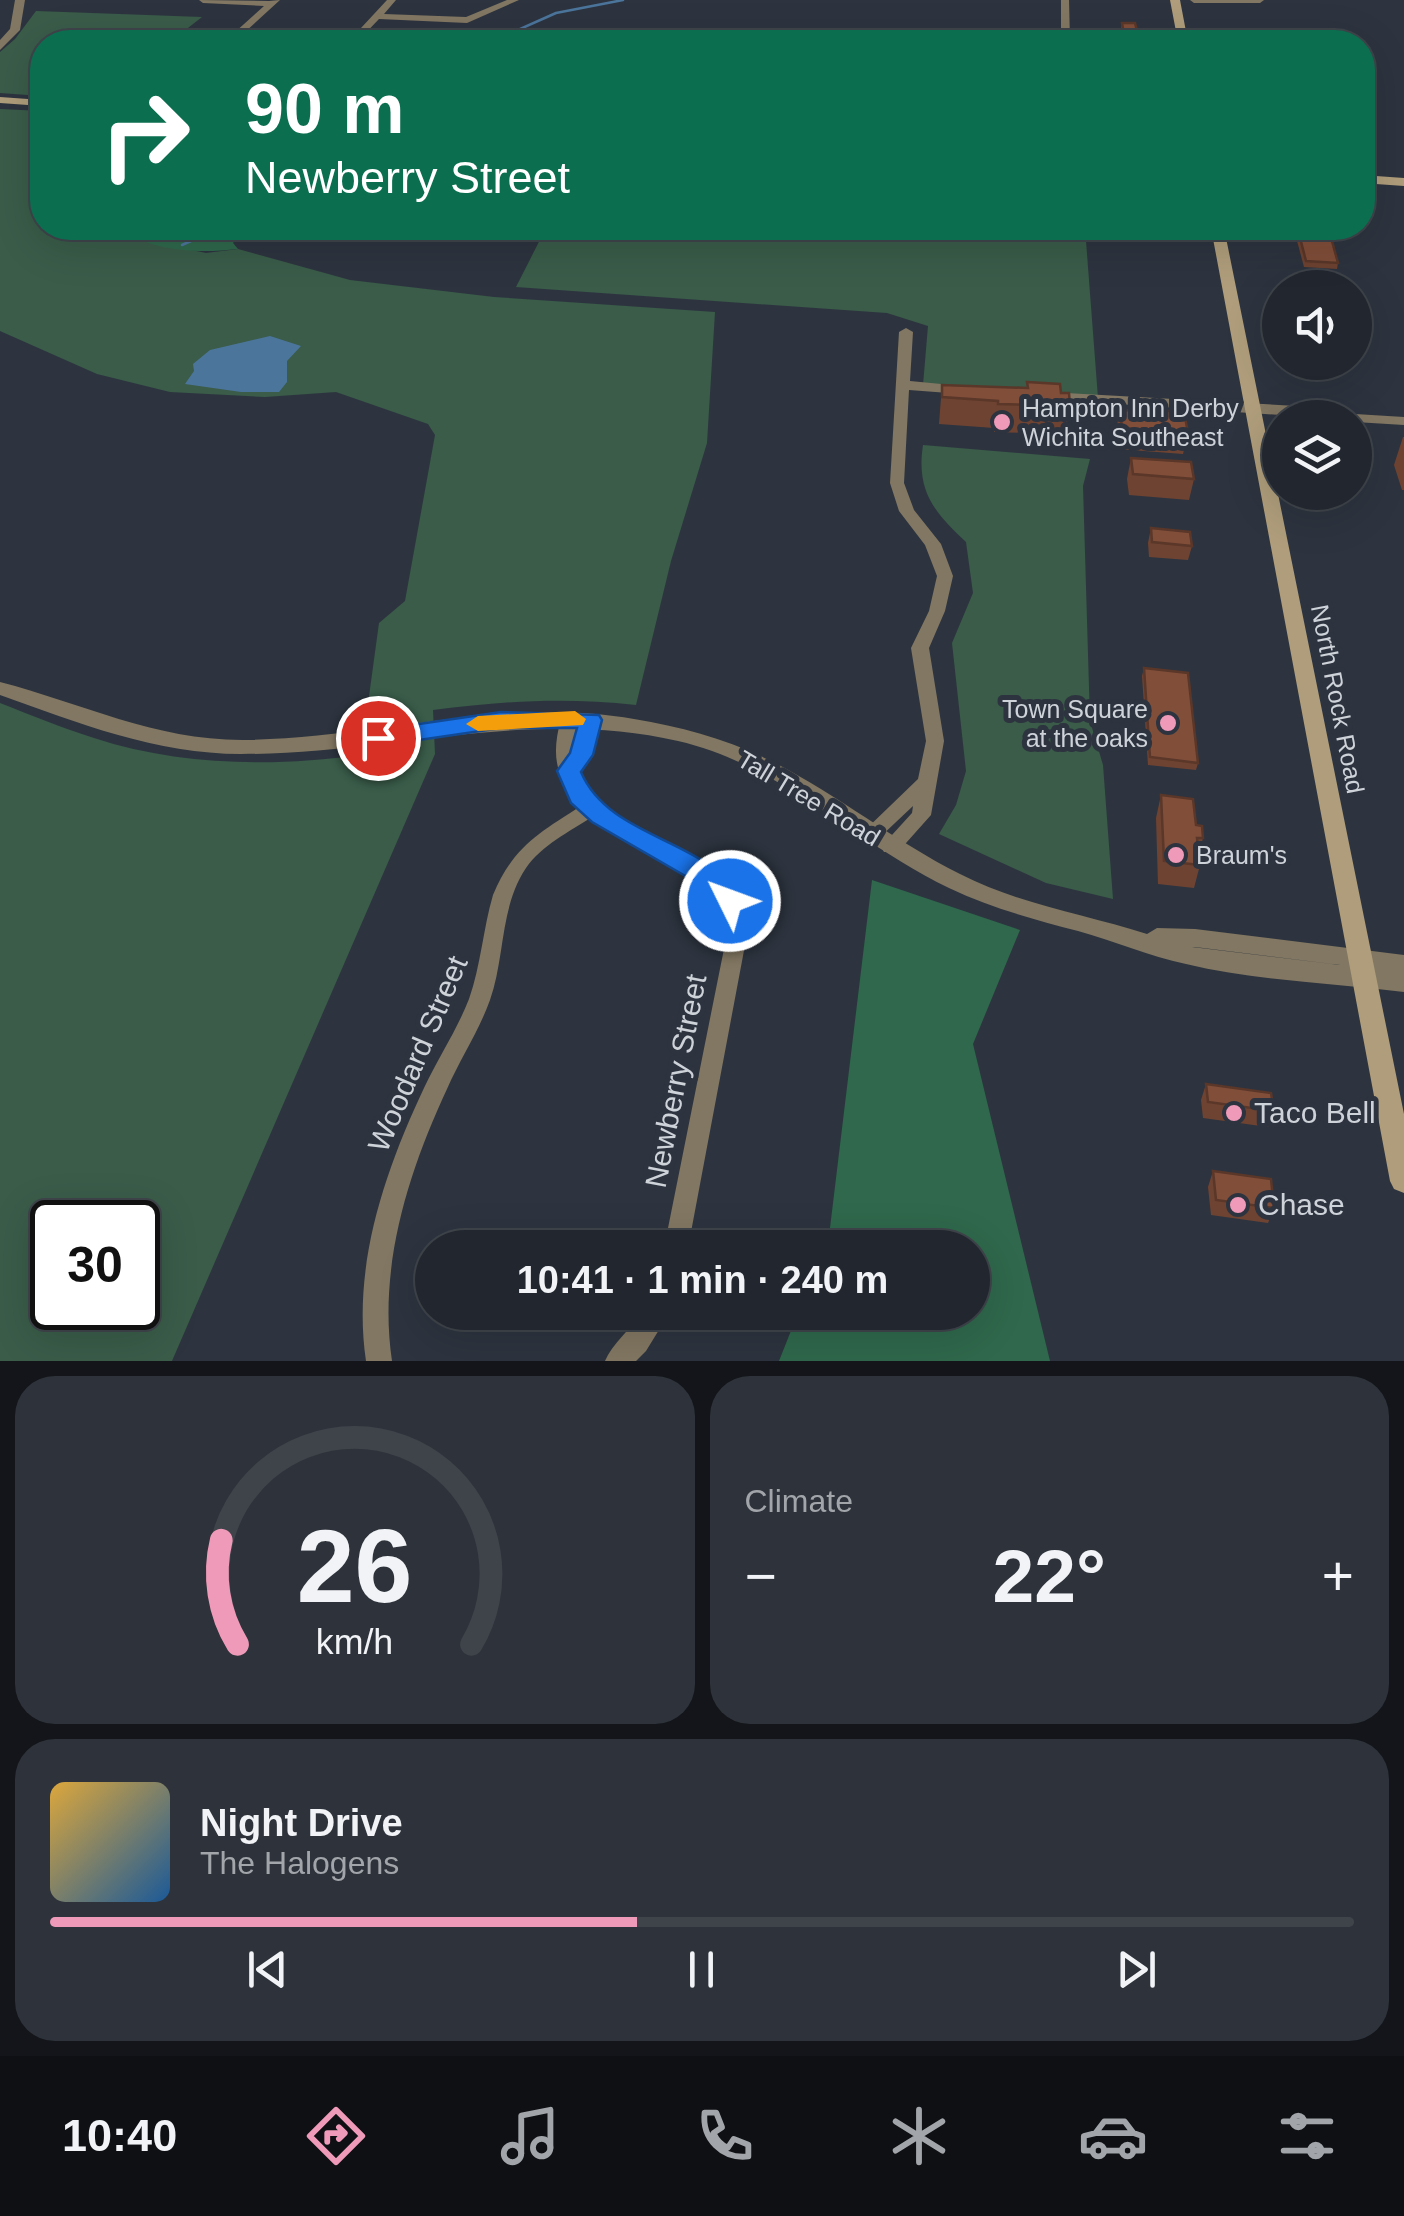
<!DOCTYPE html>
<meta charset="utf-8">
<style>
body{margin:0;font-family:Helvetica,sans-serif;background:#2e333b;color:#f1f3f6;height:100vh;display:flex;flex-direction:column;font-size:38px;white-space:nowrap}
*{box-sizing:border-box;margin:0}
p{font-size:32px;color:#a2a5aa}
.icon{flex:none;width:55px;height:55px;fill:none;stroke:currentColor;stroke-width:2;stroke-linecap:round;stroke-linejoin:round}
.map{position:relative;height:1361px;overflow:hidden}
.sheet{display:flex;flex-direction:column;gap:15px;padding:15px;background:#13151a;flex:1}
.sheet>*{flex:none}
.hud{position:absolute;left:30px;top:30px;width:1345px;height:210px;border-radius:40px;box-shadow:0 10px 40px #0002,0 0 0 2px #3f444b;background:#0b6e4f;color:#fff;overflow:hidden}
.controls{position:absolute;left:1262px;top:270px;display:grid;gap:20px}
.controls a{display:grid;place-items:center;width:110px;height:110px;border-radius:50%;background:#22272f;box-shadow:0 10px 40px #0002,0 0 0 2px #3f444b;font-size:50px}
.speed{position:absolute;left:30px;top:1200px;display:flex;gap:20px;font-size:50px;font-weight:700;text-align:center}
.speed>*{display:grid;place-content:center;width:130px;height:130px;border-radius:50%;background:#22272f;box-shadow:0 10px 40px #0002,0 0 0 2px #3f444b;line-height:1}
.speed .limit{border:5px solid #111;border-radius:15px;background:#fff;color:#111}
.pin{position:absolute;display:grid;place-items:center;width:85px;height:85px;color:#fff;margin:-42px;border:5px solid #fff;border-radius:50%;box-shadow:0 2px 10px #0007}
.me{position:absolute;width:110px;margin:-55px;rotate:312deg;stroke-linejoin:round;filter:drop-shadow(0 0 8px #0008)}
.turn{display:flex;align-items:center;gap:35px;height:210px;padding:0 50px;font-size:45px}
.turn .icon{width:130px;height:130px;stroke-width:2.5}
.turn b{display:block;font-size:70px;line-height:85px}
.big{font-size:75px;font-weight:700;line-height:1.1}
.sheet .card{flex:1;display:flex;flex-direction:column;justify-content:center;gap:15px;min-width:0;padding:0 35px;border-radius:40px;background:#2e333b}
.sheet .dial{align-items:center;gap:0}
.dial svg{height:260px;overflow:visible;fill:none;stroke:#3f444b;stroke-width:7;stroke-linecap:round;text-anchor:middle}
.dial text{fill:#f1f3f6;stroke:none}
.song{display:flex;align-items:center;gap:30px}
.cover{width:120px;height:120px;border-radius:15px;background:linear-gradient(135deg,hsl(40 70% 55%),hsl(210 70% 35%))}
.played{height:10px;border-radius:5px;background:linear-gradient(90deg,#ef9ab8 45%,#3f444b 45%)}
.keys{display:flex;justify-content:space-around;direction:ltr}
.heat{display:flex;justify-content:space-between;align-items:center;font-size:55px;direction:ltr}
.sheet .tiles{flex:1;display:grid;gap:15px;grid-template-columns:1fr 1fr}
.card:last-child{grid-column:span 2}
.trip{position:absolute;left:415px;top:1230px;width:575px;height:100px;border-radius:50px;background:#22272f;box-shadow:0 10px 40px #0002,0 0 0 2px #3f444b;font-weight:700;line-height:100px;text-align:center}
.tab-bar{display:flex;height:160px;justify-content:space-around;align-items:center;background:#0e1013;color:#a2a5aa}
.tab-bar .icon{width:70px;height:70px}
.tab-bar .current{color:#ef9ab8}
.tab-bar b{font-size:45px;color:#f1f3f6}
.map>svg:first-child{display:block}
</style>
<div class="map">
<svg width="1404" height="1361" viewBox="0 0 1404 1361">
<rect width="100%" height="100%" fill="#2d343f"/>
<!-- green -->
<path fill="#3a5c49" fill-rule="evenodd" d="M36,11L202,17L170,42H42V96L0,93V52L15,39Z
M0,109L42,111V228H117L133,238L206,253L238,249L350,280L494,297L715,312L707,443L671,561L636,705C564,697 505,701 433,710L435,754L172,1361H0V703C31,715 62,728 94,738C179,766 274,767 361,755L379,623L405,601L435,435L428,424L336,392L265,397L170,392L97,374L0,331ZM52,1222H138V1308H52Z
M546,228H1085L1098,398L923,385L928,326L887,313L516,287Z
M923,445L1090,459L1083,486L1090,721L1103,765L1113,899L1046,883L939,834L956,805L966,771L952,643L973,593L966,542C934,512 916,491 923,445Z"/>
<!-- forest -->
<path fill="#2f684c" d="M117,228H243L233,243L238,249C196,254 152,251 117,228Z
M872,880L1020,930L973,1044L1050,1361H779L798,1313L972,1312V1248L823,1247L830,1228Z"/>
<!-- water -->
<path fill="#4c759c" d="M270,336L301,346L287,361V382L279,392H241L185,384L194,371L193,364L210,350Z"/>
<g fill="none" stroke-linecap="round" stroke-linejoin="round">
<!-- stream -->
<path stroke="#4c759c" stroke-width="2.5" d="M491,42L556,13L623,0
M182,245L220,228"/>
<!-- minor -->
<path fill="#827762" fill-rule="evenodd" d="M199,0L269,1L280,0L234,42H224L264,6L203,3Z
M387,0H396L384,14L466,17L507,0H519L467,23L379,19L357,42H348Z
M1061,0H1069L1070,42H1061Z
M1190,0H1264L1260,3H1194Z
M906,328L913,332L910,381L962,386L969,390L962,394L909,390L904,483L914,510L941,544L953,576L945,611L929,648L944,741L931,815L898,852H884L881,847L912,813L913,806L878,839H864L861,834L918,779L926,741L911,648L929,611L937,576L925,545L899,511L890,483L899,332Z
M1048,392L1315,407L1343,413L1345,416L1325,418L1043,399V393Z
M1355,414L1404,417V425L1355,422V418H1348Z
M570,713L579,719L572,753L584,716H596L599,720L590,755L578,772C612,833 668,831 716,872C732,886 740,904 749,924L688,1248H664L729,924C698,854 641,861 592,817C569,832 542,845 526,868C500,906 505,958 490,1000C479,1031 460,1059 447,1089C408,1173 378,1267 392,1361H366C352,1267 384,1173 424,1088C438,1058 457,1030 469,999C481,965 483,929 493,895C513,847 539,833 581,806C555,778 551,755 561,719Z
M642,1312H670L646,1351L636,1361H605C612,1344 631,1329 642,1312Z"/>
<!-- tertiary -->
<path fill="#827762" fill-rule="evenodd" d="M15,0H25L20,30L0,50V40L10,29Z
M0,682C81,703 155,740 242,740C371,739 505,696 634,719C682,727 727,739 771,761C837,794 894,841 960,874C1018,904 1084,914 1147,934L1157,928L1195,929L1404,955V992C1332,983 1257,981 1186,964C1149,956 1114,941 1078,931C1033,919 991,908 949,888C857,844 780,764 678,741C532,707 388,754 241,754C157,754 78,723 0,695ZM1192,947H1195L1340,965Z"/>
<!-- secondary -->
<path fill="#af9d7b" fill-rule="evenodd" d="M1170,0H1180L1188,42H1178Z
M0,97L42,100V106L0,103Z
M1362,175L1404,178V186L1362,183Z
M1211,228H1224L1404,1114V1193L1394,1189L1390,1181Z"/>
</g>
<!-- wall -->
<path fill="#6f4332" d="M1122,23L1138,35L1137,42H1122L1120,33Z
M1097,228H1134L1133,237L1098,235Z
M1298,230L1338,263L1337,269L1304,267L1296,237Z
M1027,382L1061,393L1070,406L1065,434L994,432V428L939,424L942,385L1027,388Z
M1120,410L1180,417L1188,433L1183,454L1118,449L1116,431Z
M1403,437H1404V490H1402L1394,465Z
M1131,458L1194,479L1189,500L1129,495L1127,479Z
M1151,528L1192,546L1188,560L1149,557L1148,543Z
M1144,668L1198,763L1196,770L1148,765L1142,676Z
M1161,795L1196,825L1203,838L1199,853L1200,865L1194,888L1158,884L1156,818Z
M1206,1084L1274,1111L1268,1127L1203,1118L1201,1100Z
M1213,1171L1274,1208L1268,1223L1211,1215L1208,1187Z"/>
<!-- building -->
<path fill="#814e3a" stroke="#5a3729" stroke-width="2.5" d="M1122,23H1135L1138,35L1124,34Z
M1298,230L1330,234L1338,263L1306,261Z
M1027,382L1060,384L1061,393H1069L1070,406L998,404V401L942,397V385L1028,388Z
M1120,410L1180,411V417H1185L1188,433L1122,428Z
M1131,458L1191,462L1194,479L1133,474Z
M1151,528L1190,532L1192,546L1152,542Z
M1144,668L1188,673L1198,763L1150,757Z
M1161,795L1193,799L1196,825L1202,826L1203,838H1197L1200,865L1164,861Z
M1206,1084L1271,1093L1274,1111L1208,1102Z
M1213,1171L1271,1179L1274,1208L1216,1200Z"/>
<!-- route -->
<path fill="#1a73e8" stroke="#114b97" stroke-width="2.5" d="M501,712L599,715L602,720L593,755L581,772C610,840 709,838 744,901L740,908H721L699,884L592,822L571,803L557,771L570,753L577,728H501L378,746L367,738L378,730Z"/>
<!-- slow -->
<path fill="#f59e0b" d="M575,711L586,719L583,725L478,731L466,724L478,716Z"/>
<!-- markers -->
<g fill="#ef9ab8" stroke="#2d343f" stroke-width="4">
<circle cx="1002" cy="422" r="10"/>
<circle cx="1168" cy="723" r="10"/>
<circle cx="1176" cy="855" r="10"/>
<circle cx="1234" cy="1113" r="10"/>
<circle cx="1238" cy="1205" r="10"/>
</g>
<g text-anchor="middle" stroke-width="10" stroke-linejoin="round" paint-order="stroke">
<!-- poi labels -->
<g font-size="25" fill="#ced2d9" stroke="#2d343f" text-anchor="start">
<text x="1022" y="417">Hampton Inn Derby<tspan x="1022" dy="29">Wichita Southeast</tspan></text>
<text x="1148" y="718" text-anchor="end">Town Square<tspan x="1148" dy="29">at the oaks</tspan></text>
<text x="1196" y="864">Braum's</text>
</g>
<!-- street labels -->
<g font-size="25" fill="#ced2d9" stroke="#2d343f">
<text transform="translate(1338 699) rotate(79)" y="9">North Rock Road</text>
<text transform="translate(809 798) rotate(31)" y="9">Tall Tree Road</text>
</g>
<!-- near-street labels -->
<g font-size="30" fill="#ced2d9" stroke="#2d343f">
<text transform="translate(418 1054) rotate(-67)" y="10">Woodard Street</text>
<text transform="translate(676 1081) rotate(-79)" y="10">Newberry Street</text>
</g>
<!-- near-poi labels -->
<g font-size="30" fill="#ced2d9" stroke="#2d343f" text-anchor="start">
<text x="1254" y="1123">Taco Bell</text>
<text x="1258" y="1215">Chase</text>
</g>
</g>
</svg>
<div class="controls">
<a><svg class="icon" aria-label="sound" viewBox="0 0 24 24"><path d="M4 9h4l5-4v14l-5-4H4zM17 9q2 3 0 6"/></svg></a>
<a><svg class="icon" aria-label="layers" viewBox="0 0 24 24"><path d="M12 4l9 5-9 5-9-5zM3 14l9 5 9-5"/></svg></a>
</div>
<div class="speed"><div class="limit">30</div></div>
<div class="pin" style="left:378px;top:738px;background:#d93025"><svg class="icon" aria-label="arrive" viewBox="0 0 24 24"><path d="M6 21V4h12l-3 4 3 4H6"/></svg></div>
<svg class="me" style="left:730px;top:901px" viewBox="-20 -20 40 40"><circle r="17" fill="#1a73e8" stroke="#fff" stroke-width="3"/><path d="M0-11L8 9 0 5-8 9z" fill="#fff"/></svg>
<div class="trip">10:41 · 1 min · 240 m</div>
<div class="hud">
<div class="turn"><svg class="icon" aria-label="right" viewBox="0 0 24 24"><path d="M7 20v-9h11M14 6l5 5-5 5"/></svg><div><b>90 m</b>Newberry Street</div></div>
</div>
</div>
<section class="sheet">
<div class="tiles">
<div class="card dial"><svg viewBox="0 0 100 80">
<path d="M14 69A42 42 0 1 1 86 69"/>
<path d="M14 69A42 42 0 0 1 9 37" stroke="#ef9ab8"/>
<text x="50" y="56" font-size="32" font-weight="700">26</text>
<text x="50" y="72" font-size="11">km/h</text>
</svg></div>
<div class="card"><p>Climate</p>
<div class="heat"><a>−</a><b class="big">22°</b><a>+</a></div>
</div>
<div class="card">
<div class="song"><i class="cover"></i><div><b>Night Drive</b><p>The Halogens</p></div></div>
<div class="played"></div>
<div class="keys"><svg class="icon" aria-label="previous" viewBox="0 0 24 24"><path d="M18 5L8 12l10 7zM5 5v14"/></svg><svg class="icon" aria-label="pause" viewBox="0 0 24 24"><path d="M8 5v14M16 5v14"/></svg><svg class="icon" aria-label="next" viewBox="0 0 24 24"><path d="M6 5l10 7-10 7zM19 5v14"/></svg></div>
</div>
</div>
</section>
<nav class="tab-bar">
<b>10:40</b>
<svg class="icon current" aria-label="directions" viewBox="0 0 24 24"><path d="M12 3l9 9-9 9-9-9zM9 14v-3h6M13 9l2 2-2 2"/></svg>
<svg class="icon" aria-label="music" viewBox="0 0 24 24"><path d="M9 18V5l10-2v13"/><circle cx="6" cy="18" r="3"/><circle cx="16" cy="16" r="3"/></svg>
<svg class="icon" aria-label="phone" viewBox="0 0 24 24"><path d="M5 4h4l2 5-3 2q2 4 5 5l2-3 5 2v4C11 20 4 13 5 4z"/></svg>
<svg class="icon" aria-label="climate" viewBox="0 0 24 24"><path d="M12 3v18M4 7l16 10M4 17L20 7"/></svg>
<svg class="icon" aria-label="car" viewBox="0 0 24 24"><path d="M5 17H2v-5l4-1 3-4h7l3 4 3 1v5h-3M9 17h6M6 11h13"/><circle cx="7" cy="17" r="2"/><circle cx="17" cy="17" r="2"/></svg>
<svg class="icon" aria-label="filters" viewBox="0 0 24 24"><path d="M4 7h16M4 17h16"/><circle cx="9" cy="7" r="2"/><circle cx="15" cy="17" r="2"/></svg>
</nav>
